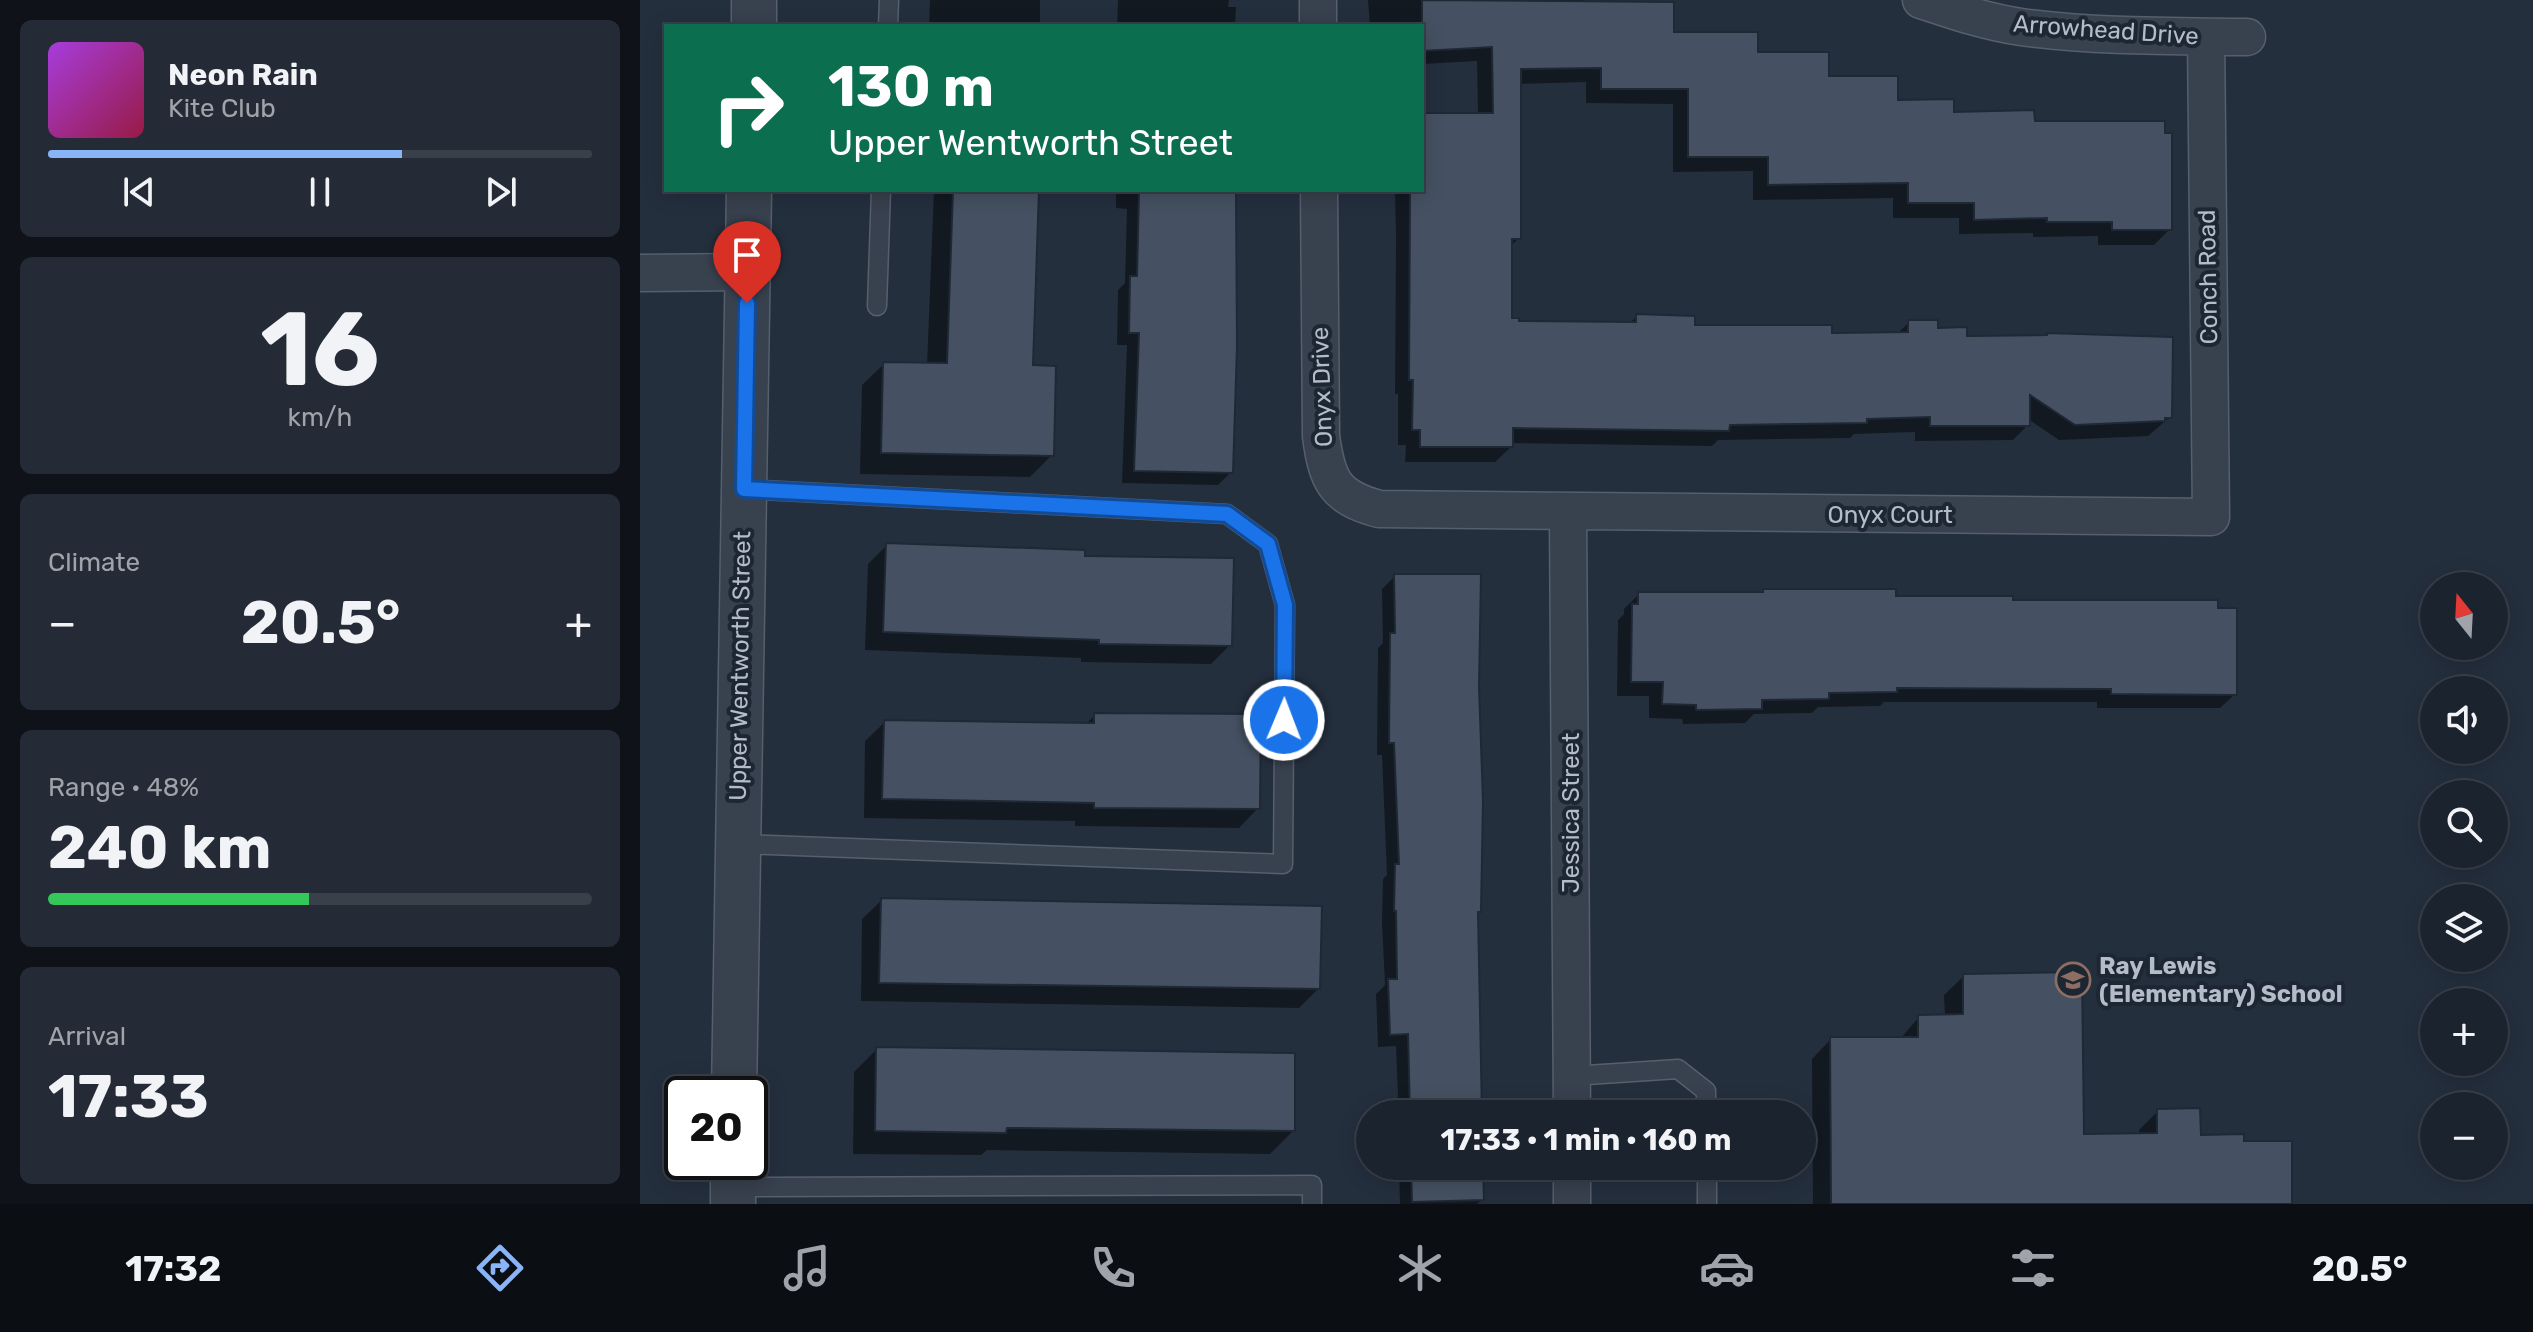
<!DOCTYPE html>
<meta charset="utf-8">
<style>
body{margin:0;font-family:Rubik,sans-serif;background:#242b36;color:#f1f3f6;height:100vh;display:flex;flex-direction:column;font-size:30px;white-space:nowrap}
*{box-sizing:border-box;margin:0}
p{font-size:26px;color:#a0a4aa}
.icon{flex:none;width:44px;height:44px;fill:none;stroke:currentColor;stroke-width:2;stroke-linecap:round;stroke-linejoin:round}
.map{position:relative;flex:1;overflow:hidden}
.side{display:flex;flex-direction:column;gap:20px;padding:20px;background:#0f1319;width:640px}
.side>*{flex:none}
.banner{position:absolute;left:24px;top:24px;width:760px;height:168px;border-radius:0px;box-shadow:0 4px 20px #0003,0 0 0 2px #39404a;background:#0b6e4f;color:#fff;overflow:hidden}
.needle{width:52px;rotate:342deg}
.buttons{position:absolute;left:1780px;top:572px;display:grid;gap:16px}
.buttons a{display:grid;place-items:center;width:88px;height:88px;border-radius:50%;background:#1b232e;box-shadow:0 4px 20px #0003,0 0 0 2px #39404a;font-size:40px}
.speed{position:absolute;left:24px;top:1076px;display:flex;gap:16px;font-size:40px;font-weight:700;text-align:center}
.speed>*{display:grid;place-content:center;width:104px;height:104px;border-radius:50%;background:#1b232e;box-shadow:0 4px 20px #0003,0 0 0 2px #39404a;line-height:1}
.speed .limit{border:4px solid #111;border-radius:12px;background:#fff;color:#111}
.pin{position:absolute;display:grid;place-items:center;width:68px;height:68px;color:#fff;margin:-82px -34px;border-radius:50% 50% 50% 0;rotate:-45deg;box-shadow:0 0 8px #0007}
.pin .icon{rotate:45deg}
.me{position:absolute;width:88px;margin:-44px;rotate:1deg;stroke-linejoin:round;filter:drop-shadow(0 0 6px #0008)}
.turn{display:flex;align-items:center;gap:28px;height:168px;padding:0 32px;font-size:36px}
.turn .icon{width:104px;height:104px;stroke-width:2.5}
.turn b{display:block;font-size:56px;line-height:68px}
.big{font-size:60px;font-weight:700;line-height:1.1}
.side .card{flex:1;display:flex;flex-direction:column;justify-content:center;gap:12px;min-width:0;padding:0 28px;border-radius:12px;background:#242b36}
.side .dial{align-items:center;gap:0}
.dial b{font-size:104px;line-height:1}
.song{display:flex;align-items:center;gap:24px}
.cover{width:96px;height:96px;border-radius:12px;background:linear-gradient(135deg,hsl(280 70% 55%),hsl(340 70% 35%))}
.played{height:8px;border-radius:4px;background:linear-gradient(90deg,#8ab4f8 65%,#39404a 65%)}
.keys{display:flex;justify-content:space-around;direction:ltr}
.heat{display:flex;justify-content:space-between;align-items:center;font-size:44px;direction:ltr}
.charge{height:12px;border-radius:6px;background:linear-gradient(90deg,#34c759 48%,#39404a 0)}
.trip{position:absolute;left:716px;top:1100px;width:460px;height:80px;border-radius:40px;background:#1b232e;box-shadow:0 4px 20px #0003,0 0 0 2px #39404a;font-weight:700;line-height:80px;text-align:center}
.tab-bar{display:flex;height:128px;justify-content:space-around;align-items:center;background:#0b0e12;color:#a0a4aa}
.tab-bar .icon{width:56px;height:56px}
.tab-bar .active{color:#8ab4f8}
.tab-bar b{font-size:36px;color:#f1f3f6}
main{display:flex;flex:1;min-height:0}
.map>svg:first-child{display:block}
</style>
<main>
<section class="side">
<div class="card">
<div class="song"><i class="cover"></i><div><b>Neon Rain</b><p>Kite Club</p></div></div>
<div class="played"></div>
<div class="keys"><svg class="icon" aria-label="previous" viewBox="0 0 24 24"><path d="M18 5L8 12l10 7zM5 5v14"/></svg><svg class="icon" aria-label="pause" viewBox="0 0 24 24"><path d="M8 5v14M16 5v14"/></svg><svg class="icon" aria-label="next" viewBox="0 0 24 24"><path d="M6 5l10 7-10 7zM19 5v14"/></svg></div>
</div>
<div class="card dial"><b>16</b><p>km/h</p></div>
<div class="card"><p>Climate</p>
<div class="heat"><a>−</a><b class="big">20.5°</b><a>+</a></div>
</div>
<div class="card"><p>Range · 48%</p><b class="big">240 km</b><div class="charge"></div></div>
<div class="card"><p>Arrival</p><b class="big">17:33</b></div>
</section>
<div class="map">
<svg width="1893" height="1204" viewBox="0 0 1893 1204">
<rect width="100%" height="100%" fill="#242f3e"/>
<!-- shadow -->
<path fill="#0007" d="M290,0H400V26H289Z
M478,0H589L588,7H596L595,26H477Z
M728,0H944V4L1032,34L1116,54L1256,102L1312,115L1393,123L1530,229L1514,245H1458V236L1393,237V233L1319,234V218H1253V198L1113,200V171L1033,172V104L946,103V82L879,84V238L870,247V320L877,323L989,324L997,316L1053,327L1190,335L1257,334L1269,322L1325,338L1530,417L1508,436L1419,440L1388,419V425L1373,440L1275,441V432L1214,434L1210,438L1078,440L1072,446L871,443V447L855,462H765L766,445H758V394H755L756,237L755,191L750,190H782V115H838L837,61L782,64V26H730Z
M294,190H395L391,367L412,455L390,477L220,474L222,385L244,364L287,365Z
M476,190H594L591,472L578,485L482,483L487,345H477L478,290L485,283L487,209L476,208Z
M247,545L443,558L590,645L571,664L441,662V658L225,650L228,564Z
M755,576L837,687L839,911L836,914L840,1114H744V1110L758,1097L756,1046L738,1047L736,994L745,985L742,923L743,879L747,875L742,755H737L738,648L743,643L742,589Z
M999,594L1371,602L1595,694L1580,708H1457V702H1244L1240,706L1178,707L1172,713L1114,714L1105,723L1043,724L1042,719L1009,718V696H977L978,620L984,614V609Z
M455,715L618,808L599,828L435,826V821L224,818L225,741L245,722L445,725Z
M242,900L679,988L659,1008L221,1001L222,919Z
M1324,976L1442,1137L1499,1136V1130L1518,1111L1559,1137L1602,1143L1650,1204H1173L1172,1059L1191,1039H1260L1279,1017L1305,1016L1304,995Z
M237,1049L653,1131L630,1154L347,1150L341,1155L213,1154L214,1072Z
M759,1166H841L842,1199L837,1204H760Z"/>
<!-- building -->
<path fill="#455162" stroke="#1f2835" stroke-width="2" d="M782,0L1034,2V32H1118V52H1189V76H1258V100L1314,99V112L1394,110L1395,121H1525V133H1532V230H1472V222H1407V218L1334,220V203H1268V183L1128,185V157H1048V89H961V68L881,69V239H872V318H879V321L996,322V314L1055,316V325H1192V333L1268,332V320H1298V328L1327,327V336L1407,335V333L1533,337L1532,418H1525V421L1435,425L1390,395V426H1290V417L1227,419V423L1090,425L1089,431L873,428V447H780V430H772L773,380H769L770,190H782V113H853L852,47L782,51Z
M313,190H399L393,365L416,366L414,456L241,453L243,362L307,363Z
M499,190H596L597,346L593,473L494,471L499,333H489L490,276H497Z
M246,543L445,550V556L594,558L592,646L459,644V640L243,632Z
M754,574H841L839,687L843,801L841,912H838L842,1114H770L768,1034L750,1035L748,979H757L756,911H754L755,864H759L754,743H749L750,633H755Z
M1123,589H1256V596H1373V600H1578V608H1597V695L1471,694V689L1257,688V692L1189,693V699L1122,700V709L1056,710V705L1022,704L1023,682H991L992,604H998V592H1123Z
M454,713L621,714L620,809L454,808V803L242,799L244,720L454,723Z
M241,898L682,906L680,989L239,983Z
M1442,972L1444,1134L1517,1133V1109L1560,1108L1561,1135L1604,1134V1141H1652V1204H1191L1190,1037H1278V1015L1323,1014V974Z
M236,1047L655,1053V1131L367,1128L366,1133L235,1131Z
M771,1166H843L844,1200L772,1202Z"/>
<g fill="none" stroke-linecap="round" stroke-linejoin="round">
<!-- service casing -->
<g stroke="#565f6c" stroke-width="21">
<path id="service" d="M248,26L249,0
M237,306L241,190
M99,844L643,864L645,605L628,544L587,514L104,489
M932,1076L1038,1069L1066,1091V1114
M1067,1166V1204
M93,1187L672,1185V1204"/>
</g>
<!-- minor casing -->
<g stroke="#565f6c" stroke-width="39">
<path id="minor" d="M678,0V26
M1281,0C1314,11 1347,22 1381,27C1455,37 1533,36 1607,37
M679,190L681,436C687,480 694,497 739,509L1571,517L1566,37
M0,273L107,272
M928,513L932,1114
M932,1166V1204"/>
</g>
<!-- tertiary casing -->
<g stroke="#565f6c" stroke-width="47">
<path id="tertiary" d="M114,26V0
M94,1094L109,190
M93,1204V1162"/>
</g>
<!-- service -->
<use href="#service" stroke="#38414e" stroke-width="18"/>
<!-- minor -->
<use href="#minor" stroke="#38414e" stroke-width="36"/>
<!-- tertiary -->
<use href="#tertiary" stroke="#38414e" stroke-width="44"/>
</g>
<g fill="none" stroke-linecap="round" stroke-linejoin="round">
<!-- route casing -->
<g stroke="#114b97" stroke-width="20">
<path id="route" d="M107,303L104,489L587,514L628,544L645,605L644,720"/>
</g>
<!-- route -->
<use href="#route" stroke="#1a73e8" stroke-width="14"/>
</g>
<!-- icons -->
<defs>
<g id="school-ring" transform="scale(1.8)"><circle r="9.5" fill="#1d2633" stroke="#8d6e63" stroke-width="1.5"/><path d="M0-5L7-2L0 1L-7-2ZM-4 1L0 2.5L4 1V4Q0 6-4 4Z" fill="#8d6e63"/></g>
</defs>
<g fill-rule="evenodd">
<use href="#school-ring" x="1433" y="980"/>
</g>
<g text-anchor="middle" stroke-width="8" stroke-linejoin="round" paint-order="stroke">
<!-- street labels -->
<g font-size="24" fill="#b4bcc9" stroke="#1d2633">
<text transform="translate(1466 30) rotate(4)" y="8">Arrowhead Drive</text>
<text transform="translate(1568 277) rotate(-91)" y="8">Conch Road</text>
<text transform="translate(682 387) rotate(-92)" y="8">Onyx Drive</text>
<text x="1250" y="523">Onyx Court</text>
<text transform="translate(100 666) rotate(-89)" y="8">Upper Wentworth Street</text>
<text transform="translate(931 813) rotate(-90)" y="8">Jessica Street</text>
</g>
<!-- poi labels -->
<g font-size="24" font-weight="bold" fill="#b4bcc9" stroke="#1d2633" text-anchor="start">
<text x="1459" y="974">Ray Lewis<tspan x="1459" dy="28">(Elementary) School</tspan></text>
</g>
</g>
</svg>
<div class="buttons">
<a><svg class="needle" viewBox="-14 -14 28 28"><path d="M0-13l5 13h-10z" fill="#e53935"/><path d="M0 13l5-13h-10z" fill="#a0a4aa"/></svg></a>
<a><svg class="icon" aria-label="sound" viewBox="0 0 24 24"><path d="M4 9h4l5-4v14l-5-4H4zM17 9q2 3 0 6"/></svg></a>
<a><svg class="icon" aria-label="search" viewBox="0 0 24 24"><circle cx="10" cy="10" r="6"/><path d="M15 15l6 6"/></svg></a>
<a><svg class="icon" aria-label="layers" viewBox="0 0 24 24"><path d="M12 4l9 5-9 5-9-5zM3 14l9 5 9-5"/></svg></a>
<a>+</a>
<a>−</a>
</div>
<div class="speed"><div class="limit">20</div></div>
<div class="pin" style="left:107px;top:303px;background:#d93025"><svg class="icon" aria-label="arrive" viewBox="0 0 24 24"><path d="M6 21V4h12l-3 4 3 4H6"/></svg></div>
<svg class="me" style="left:644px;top:720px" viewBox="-20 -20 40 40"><circle r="17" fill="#1a73e8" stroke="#fff" stroke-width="3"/><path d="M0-11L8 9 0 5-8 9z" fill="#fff"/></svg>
<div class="trip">17:33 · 1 min · 160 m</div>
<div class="banner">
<div class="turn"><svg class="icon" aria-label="right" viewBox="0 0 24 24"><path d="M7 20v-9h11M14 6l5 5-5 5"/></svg><div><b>130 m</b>Upper Wentworth Street</div></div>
</div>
</div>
</main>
<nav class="tab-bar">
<b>17:32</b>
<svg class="icon active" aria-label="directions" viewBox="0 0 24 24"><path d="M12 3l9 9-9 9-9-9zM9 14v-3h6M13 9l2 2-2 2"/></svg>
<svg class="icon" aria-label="music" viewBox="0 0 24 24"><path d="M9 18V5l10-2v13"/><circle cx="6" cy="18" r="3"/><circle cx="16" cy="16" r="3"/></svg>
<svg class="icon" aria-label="phone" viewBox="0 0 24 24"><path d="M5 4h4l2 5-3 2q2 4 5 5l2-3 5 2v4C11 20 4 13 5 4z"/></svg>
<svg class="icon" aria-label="climate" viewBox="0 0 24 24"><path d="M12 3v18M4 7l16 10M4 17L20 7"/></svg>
<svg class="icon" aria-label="car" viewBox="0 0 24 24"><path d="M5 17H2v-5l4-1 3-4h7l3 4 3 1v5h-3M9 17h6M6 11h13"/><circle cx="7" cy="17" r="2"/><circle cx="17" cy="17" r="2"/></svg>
<svg class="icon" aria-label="filters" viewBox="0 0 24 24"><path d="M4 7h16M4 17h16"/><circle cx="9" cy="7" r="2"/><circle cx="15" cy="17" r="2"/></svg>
<b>20.5°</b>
</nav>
